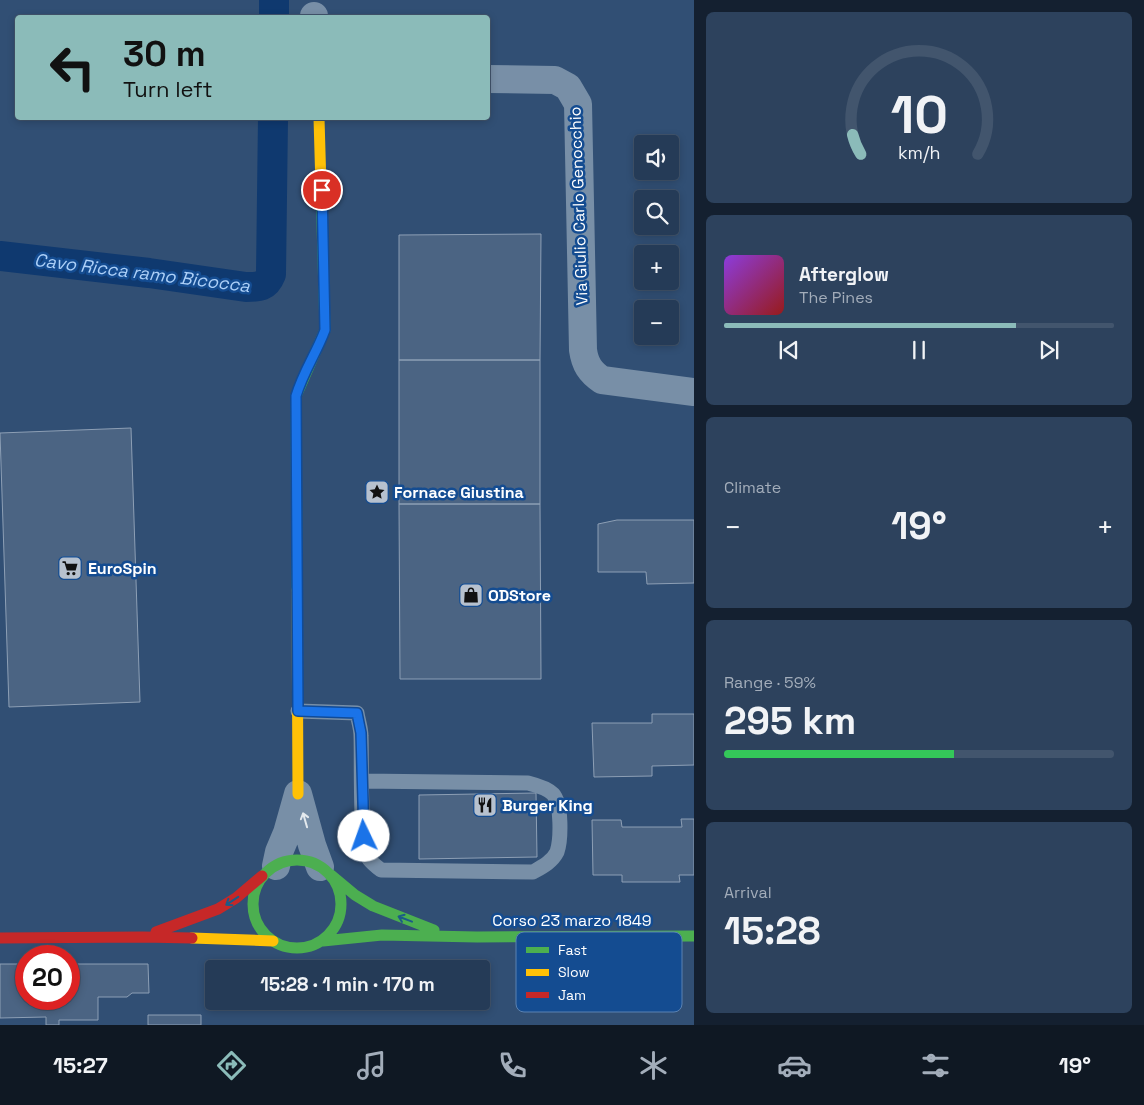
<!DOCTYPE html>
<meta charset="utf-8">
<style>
body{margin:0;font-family:"Space Grotesk",sans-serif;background:#2d425d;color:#f1f3f6;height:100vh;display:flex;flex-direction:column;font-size:19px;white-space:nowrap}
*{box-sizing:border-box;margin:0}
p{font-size:16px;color:#a3adba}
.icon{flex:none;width:28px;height:28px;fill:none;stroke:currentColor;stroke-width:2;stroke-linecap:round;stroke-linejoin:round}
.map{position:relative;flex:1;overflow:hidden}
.panel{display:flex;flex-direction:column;gap:12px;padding:12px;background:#142030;width:450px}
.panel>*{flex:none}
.banner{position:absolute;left:15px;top:15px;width:475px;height:105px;border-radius:5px;box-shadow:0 2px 8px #0003,0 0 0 1px #42556d;background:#8bbbb9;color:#111;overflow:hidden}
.tools{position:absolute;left:634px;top:135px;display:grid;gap:10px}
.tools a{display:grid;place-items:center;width:45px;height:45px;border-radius:5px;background:#253b57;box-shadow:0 2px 8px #0003,0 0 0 1px #42556d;font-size:25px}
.speed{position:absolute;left:15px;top:945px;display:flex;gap:10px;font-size:25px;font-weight:700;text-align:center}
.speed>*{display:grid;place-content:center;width:65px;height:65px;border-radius:50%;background:#253b57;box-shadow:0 2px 8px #0003,0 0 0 1px #42556d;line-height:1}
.speed .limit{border:8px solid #d22;background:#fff;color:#111}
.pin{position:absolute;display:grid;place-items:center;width:42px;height:42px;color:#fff;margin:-21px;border:2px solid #fff;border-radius:50%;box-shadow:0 1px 5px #0007}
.me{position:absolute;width:55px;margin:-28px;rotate:357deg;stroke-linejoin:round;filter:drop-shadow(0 0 4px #0008)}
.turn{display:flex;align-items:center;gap:18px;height:105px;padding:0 25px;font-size:22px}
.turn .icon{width:65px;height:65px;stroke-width:2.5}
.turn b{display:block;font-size:35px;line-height:42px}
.big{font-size:38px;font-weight:800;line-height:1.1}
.panel .card{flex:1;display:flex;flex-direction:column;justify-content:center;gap:8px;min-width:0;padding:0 18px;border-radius:8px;background:#2d425d}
.panel .dial{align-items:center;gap:0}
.dial svg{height:130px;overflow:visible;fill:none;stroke:#42556d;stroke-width:7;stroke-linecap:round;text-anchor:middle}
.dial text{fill:#f1f3f6;stroke:none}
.song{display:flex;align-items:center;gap:15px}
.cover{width:60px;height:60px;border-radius:8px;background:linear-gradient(135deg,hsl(270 70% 55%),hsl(0 70% 35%))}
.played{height:5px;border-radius:2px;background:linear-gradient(90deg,#8bbbb9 75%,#42556d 75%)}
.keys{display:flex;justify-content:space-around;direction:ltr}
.heat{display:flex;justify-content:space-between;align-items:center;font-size:28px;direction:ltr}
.charge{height:8px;border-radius:4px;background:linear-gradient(90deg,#34c759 59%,#42556d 0)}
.trip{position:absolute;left:205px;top:960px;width:285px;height:50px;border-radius:5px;background:#253b57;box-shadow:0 2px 8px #0003,0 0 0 1px #42556d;font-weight:800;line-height:50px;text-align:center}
.dock{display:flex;height:80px;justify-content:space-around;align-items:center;background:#0f1823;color:#a3adba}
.dock .icon{width:35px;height:35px}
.dock .active{color:#8bbbb9}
.dock b{font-size:22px;color:#f1f3f6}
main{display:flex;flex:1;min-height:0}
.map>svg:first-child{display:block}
</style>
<main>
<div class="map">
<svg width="694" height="1025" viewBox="0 0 694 1025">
<rect width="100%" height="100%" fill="#314f74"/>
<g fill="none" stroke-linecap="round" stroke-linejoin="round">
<!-- canal -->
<path stroke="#0f396f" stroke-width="30" d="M274,0V18
M0,256L149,273L246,287C259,287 266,287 271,274L273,118"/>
</g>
<!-- building -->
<path fill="#4b6483" stroke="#8d9fb5" d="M541,234L540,360H399V235Z
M399,360H540V504H399Z
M131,428L140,702L9,707L0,433Z
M399,504H540L541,679H400Z
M617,520H694V583L647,584L646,572H598V524Z
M652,714H694V765L652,766V776L594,777L592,723H652Z
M536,793L537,857L419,859V795Z
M681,819H694V875H679L680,882H622V875H593L592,820H621L622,827H682Z
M0,964H26V999H69V964H148L149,993H132L127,997H98V1020H59V1025H46V1017L0,1018Z
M148,1015H201V1025H148Z"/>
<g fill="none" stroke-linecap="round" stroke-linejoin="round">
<!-- lane -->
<path stroke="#788fa7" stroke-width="15" d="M298,711L357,713C358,720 361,728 361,736C362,758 359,845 369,859C372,863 377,867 381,870L533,872C542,867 552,862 557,852C561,840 562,804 553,794C547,788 536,785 528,783L362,781"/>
<!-- street -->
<path stroke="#788fa7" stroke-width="28" d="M314,18V16
M488,79L555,80L568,87L578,104L583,350C585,364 590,372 602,380L694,392
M276,866L279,852L287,833L298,794L312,845L320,867"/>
<!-- fast -->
<path stroke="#4caf50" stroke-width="11" d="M297,590L296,396L325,330L321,187
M253 904a44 44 0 1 1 88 0a44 44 0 1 1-88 0Z
M331,875L355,895L373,906L434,930
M323,941L382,935L477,937L694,936"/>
<!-- slow -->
<path stroke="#ffc107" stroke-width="11" d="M319,118L321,187
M297,590L298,794
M192,938L273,941"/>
<!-- jam -->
<path stroke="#c62828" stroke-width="11" d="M156,932L218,909L236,898L262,876
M0,938L143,937L192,938"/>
</g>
<!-- one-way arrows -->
<defs><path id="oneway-shaft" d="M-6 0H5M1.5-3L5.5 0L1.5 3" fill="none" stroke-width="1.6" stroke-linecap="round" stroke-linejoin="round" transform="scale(1.25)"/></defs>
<use stroke="#e4e9ed" href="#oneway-shaft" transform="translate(305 820) rotate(-106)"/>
<g stroke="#1c5b87">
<use href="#oneway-shaft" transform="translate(232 901) rotate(147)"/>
<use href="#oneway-shaft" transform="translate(405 919) rotate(-159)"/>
</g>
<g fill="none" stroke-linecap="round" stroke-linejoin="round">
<!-- route casing -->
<g stroke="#114b97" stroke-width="12">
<path id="route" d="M322,190L325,330C317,352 303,372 296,396L298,711L357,713L361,733L364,836"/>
</g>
<!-- route -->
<use href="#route" stroke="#1a73e8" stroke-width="9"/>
</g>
<!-- icons -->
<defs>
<g id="sight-square" transform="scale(1.25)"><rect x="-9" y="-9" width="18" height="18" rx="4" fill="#b7c1ce" stroke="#144c91"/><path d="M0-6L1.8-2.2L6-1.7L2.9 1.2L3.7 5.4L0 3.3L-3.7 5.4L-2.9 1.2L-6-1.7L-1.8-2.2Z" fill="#111"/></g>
<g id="supermarket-square" transform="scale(1.25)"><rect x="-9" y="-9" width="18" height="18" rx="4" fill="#b7c1ce" stroke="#144c91"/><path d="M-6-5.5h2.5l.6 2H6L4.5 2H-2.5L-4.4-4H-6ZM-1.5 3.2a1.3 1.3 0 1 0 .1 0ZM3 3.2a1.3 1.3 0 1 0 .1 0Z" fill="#111"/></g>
<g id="shop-square" transform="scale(1.25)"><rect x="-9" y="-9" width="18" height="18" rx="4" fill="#b7c1ce" stroke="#144c91"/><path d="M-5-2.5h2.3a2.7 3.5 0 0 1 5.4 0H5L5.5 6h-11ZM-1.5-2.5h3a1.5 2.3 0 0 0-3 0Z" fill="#111"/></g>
<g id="restaurant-square" transform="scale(1.25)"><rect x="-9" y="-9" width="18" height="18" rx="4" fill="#b7c1ce" stroke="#144c91"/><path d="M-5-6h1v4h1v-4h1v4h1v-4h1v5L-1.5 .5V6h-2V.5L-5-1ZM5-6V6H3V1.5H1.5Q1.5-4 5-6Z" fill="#111"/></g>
</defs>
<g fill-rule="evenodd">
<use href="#sight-square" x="377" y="492"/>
<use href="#supermarket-square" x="70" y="568"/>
<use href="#shop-square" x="471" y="595"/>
<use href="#restaurant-square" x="485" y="805"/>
</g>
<g text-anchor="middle" stroke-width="5" stroke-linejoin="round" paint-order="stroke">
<!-- street labels -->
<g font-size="16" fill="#fff" stroke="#144c91">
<text transform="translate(578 206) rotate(-92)" y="6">Via Giulio Carlo Genocchio</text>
<text x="572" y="926">Corso 23 marzo 1849</text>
</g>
<!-- poi labels -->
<g font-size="16" font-weight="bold" fill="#fff" stroke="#144c91" text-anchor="start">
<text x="394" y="498">Fornace Giustina</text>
<text x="88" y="574">EuroSpin</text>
<text x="488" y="601">ODStore</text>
<text x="502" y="811">Burger King</text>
</g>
<!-- water labels -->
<g font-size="18" font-style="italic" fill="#add0f8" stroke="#144c91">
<text transform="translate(142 273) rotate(7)" y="6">Cavo Ricca ramo Bicocca</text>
</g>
</g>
<!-- legend -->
<rect x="516" y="932" width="166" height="80" rx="8" fill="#144c91" stroke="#5a82b2" stroke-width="1"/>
<rect x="526" y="947" width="23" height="6" fill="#4caf50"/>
<rect x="526" y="969" width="23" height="7" fill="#ffc107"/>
<rect x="526" y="992" width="23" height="6" fill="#c62828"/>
<g font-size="14" fill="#fff">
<text x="558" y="955">Fast</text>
<text x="558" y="977">Slow</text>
<text x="558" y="1000">Jam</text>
</g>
</svg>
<div class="tools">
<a><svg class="icon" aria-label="sound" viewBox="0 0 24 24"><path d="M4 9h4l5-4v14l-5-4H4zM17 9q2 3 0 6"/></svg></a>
<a><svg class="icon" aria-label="search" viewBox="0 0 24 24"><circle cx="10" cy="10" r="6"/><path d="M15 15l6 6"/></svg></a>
<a>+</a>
<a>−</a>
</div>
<div class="speed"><div class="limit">20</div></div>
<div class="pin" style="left:322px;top:190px;background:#d93025"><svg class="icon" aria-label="arrive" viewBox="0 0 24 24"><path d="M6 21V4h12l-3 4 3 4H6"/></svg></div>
<svg class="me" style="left:364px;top:836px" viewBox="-20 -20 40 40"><circle r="19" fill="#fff"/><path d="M0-13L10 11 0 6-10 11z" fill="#1a73e8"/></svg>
<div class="trip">15:28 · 1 min · 170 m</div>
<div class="banner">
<div class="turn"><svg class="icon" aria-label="left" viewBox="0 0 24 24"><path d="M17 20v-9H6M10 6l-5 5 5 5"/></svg><div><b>30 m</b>Turn left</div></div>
</div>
</div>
<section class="panel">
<div class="card dial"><svg viewBox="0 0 100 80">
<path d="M14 69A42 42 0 1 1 86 69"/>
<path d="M14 69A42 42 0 0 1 9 57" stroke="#8bbbb9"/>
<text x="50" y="56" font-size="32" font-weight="700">10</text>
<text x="50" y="72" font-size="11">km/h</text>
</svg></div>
<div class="card">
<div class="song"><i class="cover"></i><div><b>Afterglow</b><p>The Pines</p></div></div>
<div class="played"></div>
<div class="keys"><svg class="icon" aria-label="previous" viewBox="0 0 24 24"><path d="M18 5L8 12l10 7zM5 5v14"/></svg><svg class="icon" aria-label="pause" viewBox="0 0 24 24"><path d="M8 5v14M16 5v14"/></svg><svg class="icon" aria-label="next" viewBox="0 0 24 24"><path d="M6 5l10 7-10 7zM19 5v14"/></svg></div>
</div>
<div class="card"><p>Climate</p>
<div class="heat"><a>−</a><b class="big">19°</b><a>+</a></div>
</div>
<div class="card"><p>Range · 59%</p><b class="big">295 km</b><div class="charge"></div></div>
<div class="card"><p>Arrival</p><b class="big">15:28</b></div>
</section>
</main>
<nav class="dock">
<b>15:27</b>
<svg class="icon active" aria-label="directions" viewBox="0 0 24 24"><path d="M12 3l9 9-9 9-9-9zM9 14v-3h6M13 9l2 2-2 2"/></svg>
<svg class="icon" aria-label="music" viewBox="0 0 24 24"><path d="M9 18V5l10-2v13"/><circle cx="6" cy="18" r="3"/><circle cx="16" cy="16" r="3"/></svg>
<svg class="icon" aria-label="phone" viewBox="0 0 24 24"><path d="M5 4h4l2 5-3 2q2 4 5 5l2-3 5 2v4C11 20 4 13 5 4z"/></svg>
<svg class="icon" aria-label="climate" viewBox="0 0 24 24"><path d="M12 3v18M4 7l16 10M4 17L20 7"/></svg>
<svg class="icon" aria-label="car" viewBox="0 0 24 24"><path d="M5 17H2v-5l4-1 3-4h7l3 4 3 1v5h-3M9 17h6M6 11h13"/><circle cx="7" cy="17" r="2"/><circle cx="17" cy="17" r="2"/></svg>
<svg class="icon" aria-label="filters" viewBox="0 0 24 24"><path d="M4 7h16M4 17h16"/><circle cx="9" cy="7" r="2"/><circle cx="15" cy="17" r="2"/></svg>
<b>19°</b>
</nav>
